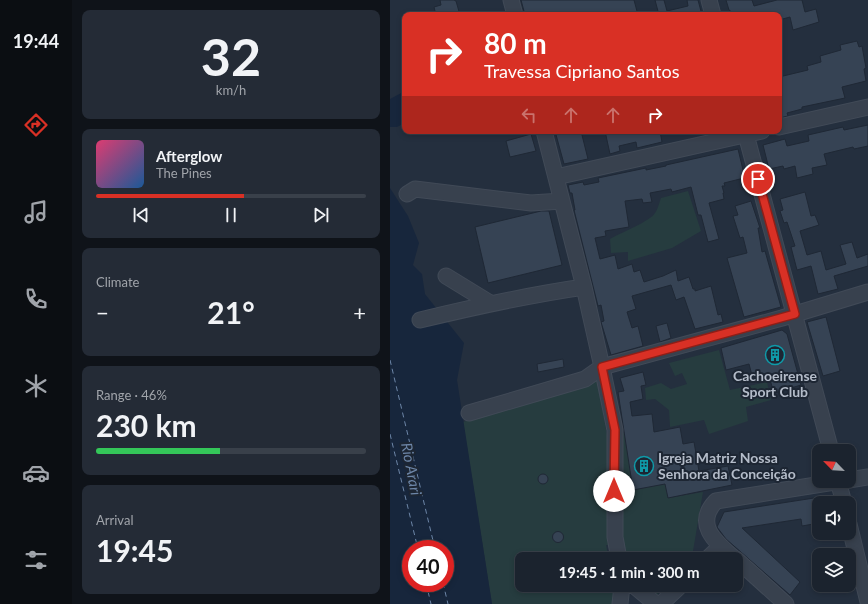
<!DOCTYPE html>
<meta charset="utf-8">
<style>
body{margin:0;font-family:Lato,sans-serif;background:#242b36;color:#f1f3f6;height:100vh;display:flex;flex-direction:column;font-size:15px;white-space:nowrap}
*{box-sizing:border-box;margin:0}
p{font-size:13px;color:#a0a4aa}
.icon{flex:none;width:22px;height:22px;fill:none;stroke:currentColor;stroke-width:2;stroke-linecap:round;stroke-linejoin:round}
.map{position:relative;flex:1;overflow:hidden}
.sheet{display:flex;flex-direction:column;gap:10px;padding:10px;background:#0f1319;width:318px}
.sheet>*{flex:none}
.hud{position:absolute;left:12px;top:12px;width:380px;height:122px;border-radius:8px;box-shadow:0 2px 6px #0003,0 0 0 1px #39404a;background:#d93025;color:#fff;overflow:hidden}
.needle{width:26px;rotate:295deg}
.controls{position:absolute;left:422px;top:444px;display:grid;gap:8px}
.controls a{display:grid;place-items:center;width:44px;height:44px;border-radius:8px;background:#1b232e;box-shadow:0 2px 6px #0003,0 0 0 1px #39404a;font-size:20px}
.speed{position:absolute;left:12px;top:540px;display:flex;gap:8px;font-size:20px;font-weight:700;text-align:center}
.speed>*{display:grid;place-content:center;width:52px;height:52px;border-radius:50%;background:#1b232e;box-shadow:0 2px 6px #0003,0 0 0 1px #39404a;line-height:1}
.speed .limit{border:6px solid #d22;background:#fff;color:#111}
.pin{position:absolute;display:grid;place-items:center;width:34px;height:34px;color:#fff;margin:-17px;border:2px solid #fff;border-radius:50%;box-shadow:0 1px 4px #0007}
.me{position:absolute;width:44px;margin:-22px;rotate:0deg;stroke-linejoin:round;filter:drop-shadow(0 0 3px #0008)}
.turn{display:flex;align-items:center;gap:14px;height:84px;padding:0 16px;font-size:18px}
.turn .icon{width:52px;height:52px;stroke-width:2.5}
.turn b{display:block;font-size:28px;line-height:34px}
.lanes{display:flex;align-items:center;height:38px;padding:0 16px;background:#0003;justify-content:center;gap:20px;direction:ltr}
.lanes .off{opacity:.35}
.big{font-size:30px;font-weight:700;line-height:1.1}
.sheet .card{flex:1;display:flex;flex-direction:column;justify-content:center;gap:6px;min-width:0;padding:0 14px;border-radius:8px;background:#242b36}
.sheet .dial{align-items:center;gap:0}
.dial b{font-size:52px;line-height:1}
.song{display:flex;align-items:center;gap:12px}
.cover{width:48px;height:48px;border-radius:6px;background:linear-gradient(135deg,hsl(340 70% 55%),hsl(210 70% 35%))}
.played{height:4px;border-radius:2px;background:linear-gradient(90deg,#d93025 55%,#39404a 55%)}
.keys{display:flex;justify-content:space-around;direction:ltr}
.heat{display:flex;justify-content:space-between;align-items:center;font-size:22px;direction:ltr}
.charge{height:6px;border-radius:3px;background:linear-gradient(90deg,#34c759 46%,#39404a 0)}
.trip{position:absolute;left:125px;top:552px;width:228px;height:40px;border-radius:8px;background:#1b232e;box-shadow:0 2px 6px #0003,0 0 0 1px #39404a;font-weight:700;line-height:40px;text-align:center}
main{display:flex;flex:1;min-height:0}
.dock{display:flex;flex-direction:column;width:72px;justify-content:space-around;align-items:center;background:#0b0e12;color:#a0a4aa}
.dock .icon{width:28px;height:28px}
.dock .current{color:#d93025}
.dock b{font-size:18px;color:#f1f3f6}
.map>svg:first-child{display:block}
</style>
<main>
<nav class="dock">
<b>19:44</b>
<svg class="icon current" aria-label="directions" viewBox="0 0 24 24"><path d="M12 3l9 9-9 9-9-9zM9 14v-3h6M13 9l2 2-2 2"/></svg>
<svg class="icon" aria-label="music" viewBox="0 0 24 24"><path d="M9 18V5l10-2v13"/><circle cx="6" cy="18" r="3"/><circle cx="16" cy="16" r="3"/></svg>
<svg class="icon" aria-label="phone" viewBox="0 0 24 24"><path d="M5 4h4l2 5-3 2q2 4 5 5l2-3 5 2v4C11 20 4 13 5 4z"/></svg>
<svg class="icon" aria-label="climate" viewBox="0 0 24 24"><path d="M12 3v18M4 7l16 10M4 17L20 7"/></svg>
<svg class="icon" aria-label="car" viewBox="0 0 24 24"><path d="M5 17H2v-5l4-1 3-4h7l3 4 3 1v5h-3M9 17h6M6 11h13"/><circle cx="7" cy="17" r="2"/><circle cx="17" cy="17" r="2"/></svg>
<svg class="icon" aria-label="filters" viewBox="0 0 24 24"><path d="M4 7h16M4 17h16"/><circle cx="9" cy="7" r="2"/><circle cx="15" cy="17" r="2"/></svg>
</nav>
<section class="sheet">
<div class="card dial"><b>32</b><p>km/h</p></div>
<div class="card">
<div class="song"><i class="cover"></i><div><b>Afterglow</b><p>The Pines</p></div></div>
<div class="played"></div>
<div class="keys"><svg class="icon" aria-label="previous" viewBox="0 0 24 24"><path d="M18 5L8 12l10 7zM5 5v14"/></svg><svg class="icon" aria-label="pause" viewBox="0 0 24 24"><path d="M8 5v14M16 5v14"/></svg><svg class="icon" aria-label="next" viewBox="0 0 24 24"><path d="M6 5l10 7-10 7zM19 5v14"/></svg></div>
</div>
<div class="card"><p>Climate</p>
<div class="heat"><a>−</a><b class="big">21°</b><a>+</a></div>
</div>
<div class="card"><p>Range · 46%</p><b class="big">230 km</b><div class="charge"></div></div>
<div class="card"><p>Arrival</p><b class="big">19:45</b></div>
</section>
<div class="map">
<svg width="478" height="604" viewBox="0 0 478 604">
<rect width="100%" height="100%" fill="#242f3e"/>
<!-- green -->
<path fill="#263c3f" d="M298,191L311,231L282,248L238,261V252L221,253L220,239C230,233 261,221 265,213C268,209 269,203 271,198Z
M329,350L340,390L377,382L381,400L356,407L358,421L319,434L314,420L280,427L279,410L265,399L256,400L255,388L271,383L281,389L297,384L292,373L285,376L279,363Z
M207,378L217,435L218,467L217,528L218,545H216L219,559H132V585H226L225,604H102L73,422Z
M230,433H235L275,478L278,498L313,492L302,557L300,559H235L229,534Z
M250,585H276L265,597Z"/>
<!-- water -->
<path fill="#17263c" fill-rule="evenodd" d="M15,91V123L7,127H0V99Z
M0,188L18,216L29,243L23,265L32,274L35,294L74,343L67,380L102,604H0ZM21,549H55V583H21Z"/>
<g fill="none" stroke-linecap="round" stroke-linejoin="round">
<!-- ferry -->
<path stroke="#6d86a8" stroke-width="1" stroke-dasharray="5 4" stroke-linecap="butt" d="M0,360L45,549
M0,434L28,549
M36,583L41,604
M53,583L58,604"/>
</g>
<!-- building -->
<path fill="#364354" stroke="#1f2835" d="M50,0H64L66,1L70,15H46L44,7L51,5Z
M131,0H244L248,15H135Z
M265,0H274L277,11L298,6L297,0H308L312,15H269Z
M336,0H362L364,6L387,0H412L415,12L426,9L429,22L403,30L400,17L389,20V15H346L339,10Z
M467,41L469,47L472,46L476,68L474,69L476,81L452,87L455,98L412,107V109L397,113L398,116L390,118L389,114V77L418,70L417,66L431,62L430,56L451,50L450,45Z
M478,125V146L464,149L463,147L434,154L437,165L422,168L423,174L407,178L405,166L394,169L393,166L379,169L373,145L395,139L397,146L419,141L418,135L453,127L454,130Z
M165,131H191L198,159L174,164Z
M215,131H270L272,142L247,148L246,142L229,146L230,151L220,154Z
M141,134L146,151L120,157L116,141Z
M348,149L354,174H353L354,178L334,183L335,186H332L334,193H333L334,199L319,203L329,239L318,242L311,215H308L301,187L282,192L281,189L260,193L262,202L253,203L252,199L235,201L239,227L215,231L216,236L205,238L210,259L225,255L228,269L242,264L244,272L250,270L254,282L273,276L286,270L288,281L299,277L303,289H305V291L321,286L328,315L331,314L333,322L305,329L294,297L286,300L281,285L242,296L246,309L237,312L242,328L248,326L253,346L221,355L211,322L214,321L211,305L208,306L184,210H185L182,193H180L178,185L193,182L194,185L209,182L208,178L256,168V170L276,166V165Z
M415,192L421,216L425,215L429,225L410,231L417,255L431,251L436,270L456,264L450,245L462,242L467,258L478,254V266L444,276L448,289L428,294L421,266L407,270L401,247L405,246L397,222L394,223L390,211L393,210L390,199Z
M361,201L370,228H368L372,252L375,251L391,307L354,317L337,258L357,253L353,237L350,238L343,216L348,215L345,206Z
M151,211H159L172,265L98,283L85,227Z
M436,317L450,371L433,376L417,322Z
M277,323L281,338L270,342L266,326Z
M392,330L397,334L411,385L384,393L378,373L363,379L359,364L336,370L331,348Z
M173,359L174,367L148,372L147,364Z
M253,372L256,385L251,386L253,399L240,402L242,416L262,414L264,432L290,427L293,444L304,442L309,471L338,466L342,485L278,498L275,484L243,490L228,392L234,391L230,378Z
M148 479a5 5 0 1 1 10 0a5 5 0 1 1-10 0Z
M424,498L429,523L412,526L411,519L352,528L410,582L400,595L336,539L327,527L334,512Z
M162.5 537a5.5 5.5 0 1 1 11 0a5.5 5.5 0 1 1-11 0Z"/>
<g fill="none" stroke-linecap="round" stroke-linejoin="round">
<!-- minor casing -->
<g stroke="#414a57" stroke-width="17">
<path id="minor" d="M121,0L125,15
M319,0L323,15
M389,127L478,107
M154,131L194,287L212,367L225,430V537L229,559
M355,131L441,451
M166,177L372,131
M17,194L25,189L141,203L172,201
M56,276L100,303
M30,320C84,307 138,295 194,287
M79,413L195,379L212,367L392,318L478,292
M459,480L478,477
M448,481L454,503
M459,524L478,602
M317,559L331,546
M345,559C327,543 303,525 326,501L451,481
M346,559L396,604
M243,585L266,604
M230,604L232,585
M271,604L291,585"/>
</g>
<!-- minor -->
<use href="#minor" stroke="#38414e" stroke-width="15"/>
</g>
<g fill="none" stroke-linecap="round" stroke-linejoin="round">
<!-- route casing -->
<g stroke="#8d1f18" stroke-width="10">
<path id="route" d="M224,491L225,430L212,367L405,314L368,179"/>
</g>
<!-- route -->
<use href="#route" stroke="#d93025" stroke-width="7"/>
</g>
<!-- icons -->
<defs>
<g id="building-ring" transform="scale(1)"><circle r="9.5" fill="#1d2633" stroke="#0f9aa8" stroke-width="1.5"/><path d="M-4-6H4V6H1V3H-1V6H-4ZM-2.5-4.3h1.7v1.8h-1.7ZM.8-4.3h1.7v1.8H.8ZM-2.5-1h1.7V.8h-1.7ZM.8-1h1.7V.8H.8Z" fill="#0f9aa8"/></g>
</defs>
<g fill-rule="evenodd">
<use href="#building-ring" x="385" y="355"/>
<use href="#building-ring" x="254" y="466"/>
</g>
<g text-anchor="middle" stroke-width="4" stroke-linejoin="round" paint-order="stroke">
<!-- poi labels -->
<g font-size="14" font-weight="bold" fill="#b4bcc9" stroke="#1d2633">
<text x="385" y="381">Cachoeirense<tspan x="385" dy="16">Sport Club</tspan></text>
<text x="268" y="463" text-anchor="start">Igreja Matriz Nossa<tspan x="268" dy="16">Senhora da Conceição</tspan></text>
</g>
<!-- water labels -->
<g font-size="15" font-style="italic" fill="#6d86a8" stroke="#1d2633">
<text transform="translate(21 469) rotate(79)" y="5">Rio Arari</text>
</g>
</g>
</svg>
<div class="controls">
<a><svg class="needle" viewBox="-14 -14 28 28"><path d="M0-13l5 13h-10z" fill="#e53935"/><path d="M0 13l5-13h-10z" fill="#a0a4aa"/></svg></a>
<a><svg class="icon" aria-label="sound" viewBox="0 0 24 24"><path d="M4 9h4l5-4v14l-5-4H4zM17 9q2 3 0 6"/></svg></a>
<a><svg class="icon" aria-label="layers" viewBox="0 0 24 24"><path d="M12 4l9 5-9 5-9-5zM3 14l9 5 9-5"/></svg></a>
</div>
<div class="speed"><div class="limit">40</div></div>
<div class="pin" style="left:368px;top:179px;background:#d93025"><svg class="icon" aria-label="arrive" viewBox="0 0 24 24"><path d="M6 21V4h12l-3 4 3 4H6"/></svg></div>
<svg class="me" style="left:224px;top:491px" viewBox="-20 -20 40 40"><circle r="19" fill="#fff"/><path d="M0-13L10 11 0 6-10 11z" fill="#d93025"/></svg>
<div class="trip">19:45 · 1 min · 300 m</div>
<div class="hud">
<div class="turn"><svg class="icon" aria-label="right" viewBox="0 0 24 24"><path d="M7 20v-9h11M14 6l5 5-5 5"/></svg><div><b>80 m</b>Travessa Cipriano Santos</div></div>
<div class="lanes"><svg class="icon off" aria-label="left" viewBox="0 0 24 24"><path d="M17 20v-9H6M10 6l-5 5 5 5"/></svg><svg class="icon off" aria-label="ahead" viewBox="0 0 24 24"><path d="M12 20V5M6 11l6-6 6 6"/></svg><svg class="icon off" aria-label="ahead" viewBox="0 0 24 24"><path d="M12 20V5M6 11l6-6 6 6"/></svg><svg class="icon" aria-label="right" viewBox="0 0 24 24"><path d="M7 20v-9h11M14 6l5 5-5 5"/></svg></div>
</div>
</div>
</main>
